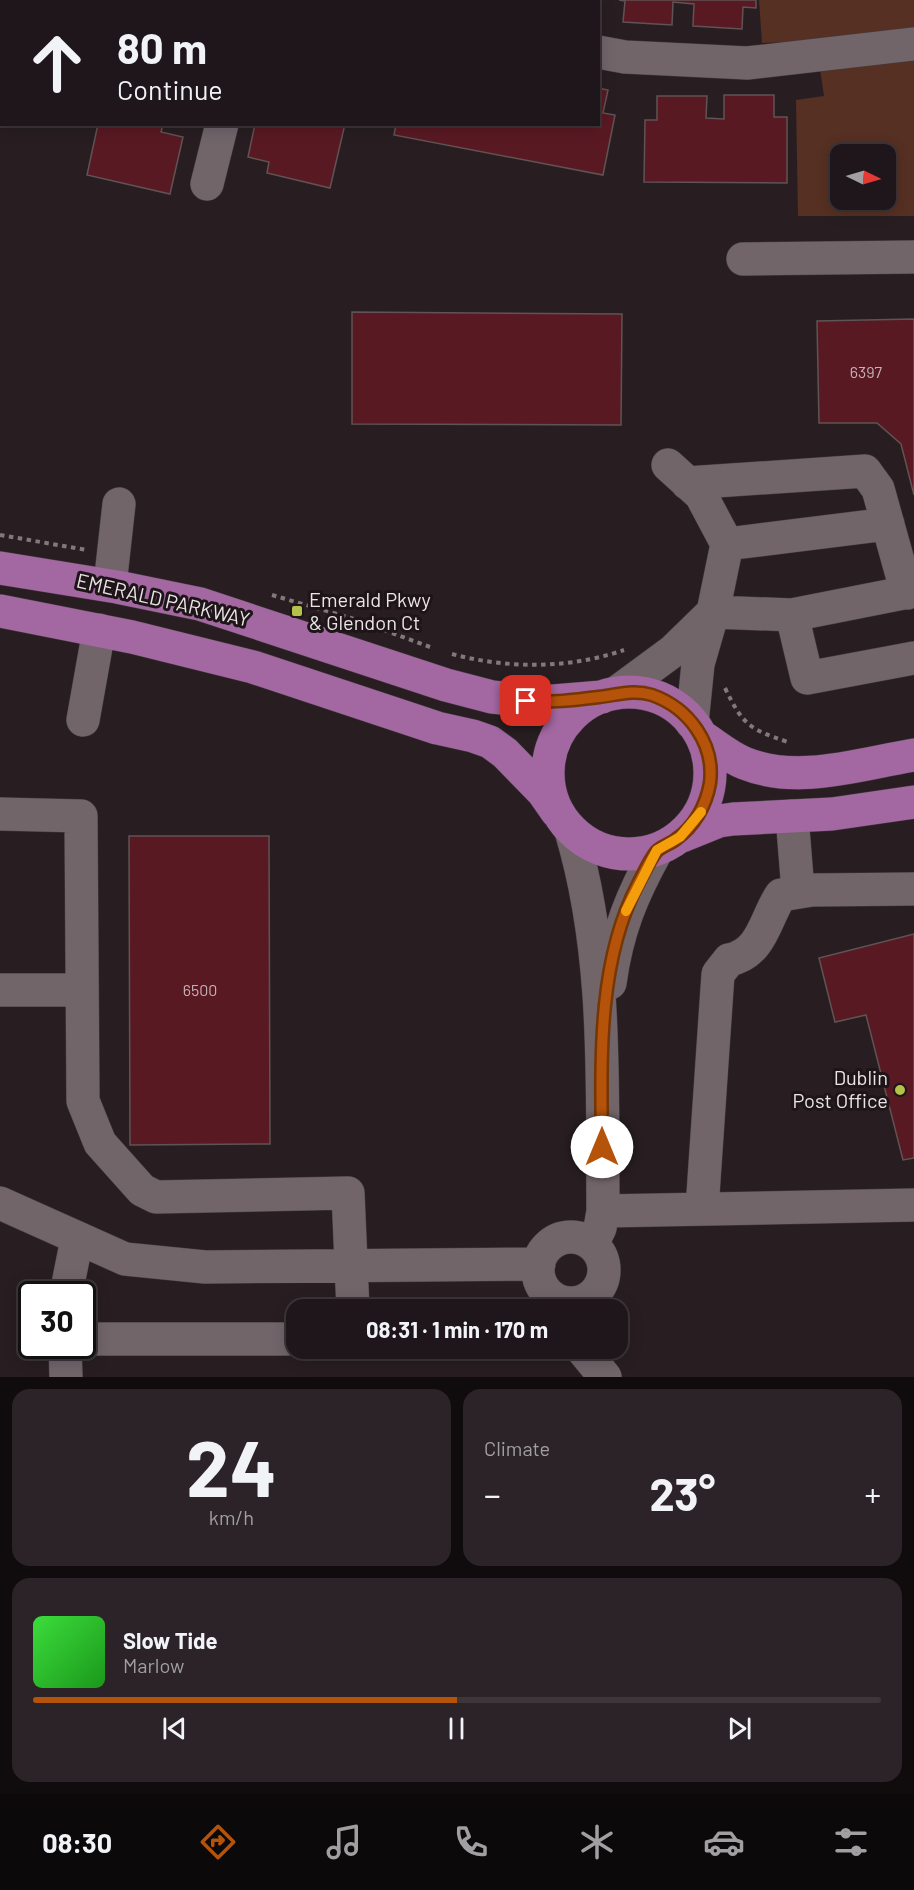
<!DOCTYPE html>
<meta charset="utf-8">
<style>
body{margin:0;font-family:Barlow,sans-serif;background:#2b2327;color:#f1f3f6;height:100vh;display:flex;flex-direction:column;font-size:22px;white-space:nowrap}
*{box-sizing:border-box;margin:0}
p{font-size:20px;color:#a19fa2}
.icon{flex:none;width:33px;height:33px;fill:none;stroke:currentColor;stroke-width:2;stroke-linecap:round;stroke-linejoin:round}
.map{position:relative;height:1377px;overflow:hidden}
.side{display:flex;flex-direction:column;gap:12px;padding:12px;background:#100c0e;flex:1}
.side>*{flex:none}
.banner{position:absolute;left:0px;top:0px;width:600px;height:126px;box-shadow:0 3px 15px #0003,0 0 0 2px #3c3539;background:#1e161a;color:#f1f3f6;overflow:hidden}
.needle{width:39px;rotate:95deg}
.tools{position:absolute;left:830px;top:144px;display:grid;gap:12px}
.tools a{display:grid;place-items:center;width:66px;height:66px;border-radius:12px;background:#1e161a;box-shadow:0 3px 15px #0003,0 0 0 2px #3c3539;font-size:30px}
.speed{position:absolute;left:18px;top:1281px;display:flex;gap:12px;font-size:30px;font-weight:700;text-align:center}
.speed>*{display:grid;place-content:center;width:78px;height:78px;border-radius:50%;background:#1e161a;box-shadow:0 3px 15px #0003,0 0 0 2px #3c3539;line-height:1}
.speed .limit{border:3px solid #111;border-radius:9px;background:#fff;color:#111}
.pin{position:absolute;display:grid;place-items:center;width:51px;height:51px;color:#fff;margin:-26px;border-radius:12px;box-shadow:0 3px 9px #0006}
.me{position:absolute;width:66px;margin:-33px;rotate:0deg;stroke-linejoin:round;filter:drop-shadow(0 0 4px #0008)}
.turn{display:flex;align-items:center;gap:21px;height:126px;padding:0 18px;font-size:27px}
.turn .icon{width:78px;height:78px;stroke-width:2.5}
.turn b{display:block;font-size:42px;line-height:51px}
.big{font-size:45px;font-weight:700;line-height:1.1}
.side .card{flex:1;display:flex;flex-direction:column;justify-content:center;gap:9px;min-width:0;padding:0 21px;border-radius:18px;background:#2b2327}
.side .dial{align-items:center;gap:0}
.dial b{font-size:78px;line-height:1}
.song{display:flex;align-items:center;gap:18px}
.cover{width:72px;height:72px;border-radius:9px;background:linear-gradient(135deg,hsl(120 70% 55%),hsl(120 70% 35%))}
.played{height:6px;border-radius:3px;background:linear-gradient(90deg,#b45309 50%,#3c3539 50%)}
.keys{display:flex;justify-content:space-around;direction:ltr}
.heat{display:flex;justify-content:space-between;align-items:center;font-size:33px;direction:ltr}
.side .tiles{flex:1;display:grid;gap:12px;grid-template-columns:1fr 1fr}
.card:last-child{grid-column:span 2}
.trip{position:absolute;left:286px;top:1299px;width:342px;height:60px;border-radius:18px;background:#1e161a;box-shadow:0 3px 15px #0003,0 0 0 2px #3c3539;font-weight:700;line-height:60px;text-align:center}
.tab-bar{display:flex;height:96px;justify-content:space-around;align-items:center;background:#0c090a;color:#a19fa2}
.tab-bar .icon{width:42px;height:42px}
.tab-bar .on{color:#b45309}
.tab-bar b{font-size:27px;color:#f1f3f6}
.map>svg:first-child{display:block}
</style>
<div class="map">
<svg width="914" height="1377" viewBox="0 0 914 1377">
<rect width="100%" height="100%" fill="#281e22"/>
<!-- green -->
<path fill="#563022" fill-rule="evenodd" d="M759,0H914V216H798L796,100L824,96L816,41L762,43ZM840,154H885V200H840Z"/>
<!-- building -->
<path fill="#591923" stroke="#605354" stroke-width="1.5" d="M126,0H210L214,1L126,2Z
M523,0H572L522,2Z
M619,0H756V8L743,7L742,29L693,26L694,4L673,2L672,25L623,22L625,1Z
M598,88L608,90L603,113L615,115L603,175L394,135L396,124H598Z
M724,95H774V117H787V183L644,182L645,120H657V96H707L706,118L724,119Z
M98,124H163L161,132L183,137L170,194L87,175Z
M255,124H345L330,188L267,173L269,162L248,157Z
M352,312L622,314L621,425L352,424Z
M914,319V495L901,444L877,423H819L817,321Z
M129,836H269L270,1144L130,1145Z
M914,934V1158L903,1160L866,1015L835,1022L819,958Z"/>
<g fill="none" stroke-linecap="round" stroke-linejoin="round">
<!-- minor casing -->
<g stroke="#453d41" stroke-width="34">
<path id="minor" d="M361,0L368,2
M255,2L256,0
M598,52L625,57L747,63L914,44
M207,184L222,124
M743,259L914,257
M668,465L701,495L727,544L713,612L698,664L692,723
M687,483L865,471L878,489L907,593
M727,544L888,524
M110,585L119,504
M792,615L807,678L914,658
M616,693L673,651L713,612L792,615L914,591
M83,720L99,630
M0,814L81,816L83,1101L100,1143L142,1190L156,1197L348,1193L353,1310
M792,816L798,891
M571,831C608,954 602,1084 603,1211L600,1228L592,1244
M610,983C617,931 632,895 657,850
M0,990H82
M0,1203L125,1259L205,1267L539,1264
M702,1209L718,974L729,960C763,953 765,918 781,895L812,890L914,889
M603,1211L914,1205
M538 1270a33 33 0 1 1 66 0a33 33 0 1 1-66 0Z
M66,1294L77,1239
M82,1339H297
M65,1346L66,1377
M581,1348L605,1377"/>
</g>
<!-- major casing -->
<g stroke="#453d41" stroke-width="34">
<path id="major" d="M0,568L117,587L200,604L446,685L492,697L541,702L602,697
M0,611L132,637L253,667L437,728L473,736L490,742L505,753L543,792L557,812
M548 773a81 81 0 1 1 162 0a81 81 0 1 1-162 0Z
M701,736C715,745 729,757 744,763C798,785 859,764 914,755
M682,836L719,821L733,819L832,814L914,802"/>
</g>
<!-- path -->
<path stroke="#82797c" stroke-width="4" stroke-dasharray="4.5 4.5" stroke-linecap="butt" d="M0,535L87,550
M272,595L354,619L430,647
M452,654C508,669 569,669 624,650
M725,688C743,725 749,729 788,742"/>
<!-- minor -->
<use href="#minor" stroke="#71656a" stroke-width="33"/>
<!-- major -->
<use href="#major" stroke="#a368a2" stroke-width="33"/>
</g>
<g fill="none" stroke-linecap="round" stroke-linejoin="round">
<!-- route casing -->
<g stroke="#753606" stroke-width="15">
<path id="route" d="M526,701C550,703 575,700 599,697C617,695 634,689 652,695C689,708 715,744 710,783C706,806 694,827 675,840C670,844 660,847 656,852C649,861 644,873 638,884C597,962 601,1061 602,1147"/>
</g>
<!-- route -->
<use href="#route" stroke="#b45309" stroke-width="10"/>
<!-- slow -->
<path stroke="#f59e0b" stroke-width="10" d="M626,911L657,850L680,837L701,812"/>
</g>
<!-- markers -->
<g fill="#b5c249" stroke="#1e1519" stroke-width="2">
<rect x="291" y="605" width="12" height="12" rx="3"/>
<circle cx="900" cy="1090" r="6"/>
</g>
<g text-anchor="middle" stroke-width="6" stroke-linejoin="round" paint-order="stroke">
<!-- number labels -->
<g font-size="16" fill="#c6b1b6">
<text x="866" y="378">6397</text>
<text x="200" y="996">6500</text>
</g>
<!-- street labels -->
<g font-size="20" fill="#ebe4e7" stroke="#1e1519">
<text transform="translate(163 600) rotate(13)" y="7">EMERALD PARKWAY</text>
</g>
<!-- poi labels -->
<g font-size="20" fill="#ebe4e7" stroke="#1e1519" text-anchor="start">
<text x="309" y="607">Emerald Pkwy<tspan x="309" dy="23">&amp; Glendon Ct</tspan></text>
<text x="888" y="1085" text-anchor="end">Dublin<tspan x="888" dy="23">Post Office</tspan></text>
</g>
</g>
</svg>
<div class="tools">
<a><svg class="needle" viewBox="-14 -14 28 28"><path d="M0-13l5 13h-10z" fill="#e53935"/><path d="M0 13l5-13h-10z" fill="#a19fa2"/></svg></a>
</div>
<div class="speed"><div class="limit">30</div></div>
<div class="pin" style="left:526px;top:701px;background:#d93025"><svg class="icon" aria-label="arrive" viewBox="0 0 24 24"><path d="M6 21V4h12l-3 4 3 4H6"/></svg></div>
<svg class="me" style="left:602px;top:1147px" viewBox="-20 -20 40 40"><circle r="19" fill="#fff"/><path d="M0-13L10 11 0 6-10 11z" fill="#b45309"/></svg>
<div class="trip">08:31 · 1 min · 170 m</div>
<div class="banner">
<div class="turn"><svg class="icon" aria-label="ahead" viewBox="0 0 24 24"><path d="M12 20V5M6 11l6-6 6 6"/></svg><div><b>80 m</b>Continue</div></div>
</div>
</div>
<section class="side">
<div class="tiles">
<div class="card dial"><b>24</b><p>km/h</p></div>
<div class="card"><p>Climate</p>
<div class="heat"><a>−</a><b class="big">23°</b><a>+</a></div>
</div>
<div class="card">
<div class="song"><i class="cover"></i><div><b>Slow Tide</b><p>Marlow</p></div></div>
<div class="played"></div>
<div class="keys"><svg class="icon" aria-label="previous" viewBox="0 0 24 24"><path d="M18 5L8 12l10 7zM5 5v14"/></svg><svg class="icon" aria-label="pause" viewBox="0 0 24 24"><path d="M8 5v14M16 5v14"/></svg><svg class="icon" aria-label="next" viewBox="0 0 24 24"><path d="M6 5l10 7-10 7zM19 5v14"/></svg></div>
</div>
</div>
</section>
<nav class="tab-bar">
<b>08:30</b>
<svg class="icon on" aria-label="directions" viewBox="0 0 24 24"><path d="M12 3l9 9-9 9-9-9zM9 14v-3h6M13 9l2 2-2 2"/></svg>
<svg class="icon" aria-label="music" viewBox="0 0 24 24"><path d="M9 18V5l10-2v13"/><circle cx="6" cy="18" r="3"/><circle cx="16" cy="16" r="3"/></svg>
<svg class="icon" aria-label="phone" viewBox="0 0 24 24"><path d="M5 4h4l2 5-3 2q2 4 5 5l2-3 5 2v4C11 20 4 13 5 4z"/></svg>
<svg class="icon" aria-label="climate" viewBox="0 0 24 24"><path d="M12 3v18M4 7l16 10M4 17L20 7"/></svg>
<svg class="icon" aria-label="car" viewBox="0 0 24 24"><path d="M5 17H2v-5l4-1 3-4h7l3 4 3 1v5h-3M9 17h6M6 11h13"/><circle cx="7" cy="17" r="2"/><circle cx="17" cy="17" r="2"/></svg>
<svg class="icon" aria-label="filters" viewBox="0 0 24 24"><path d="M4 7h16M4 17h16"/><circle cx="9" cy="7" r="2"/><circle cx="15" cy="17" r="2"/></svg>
</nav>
